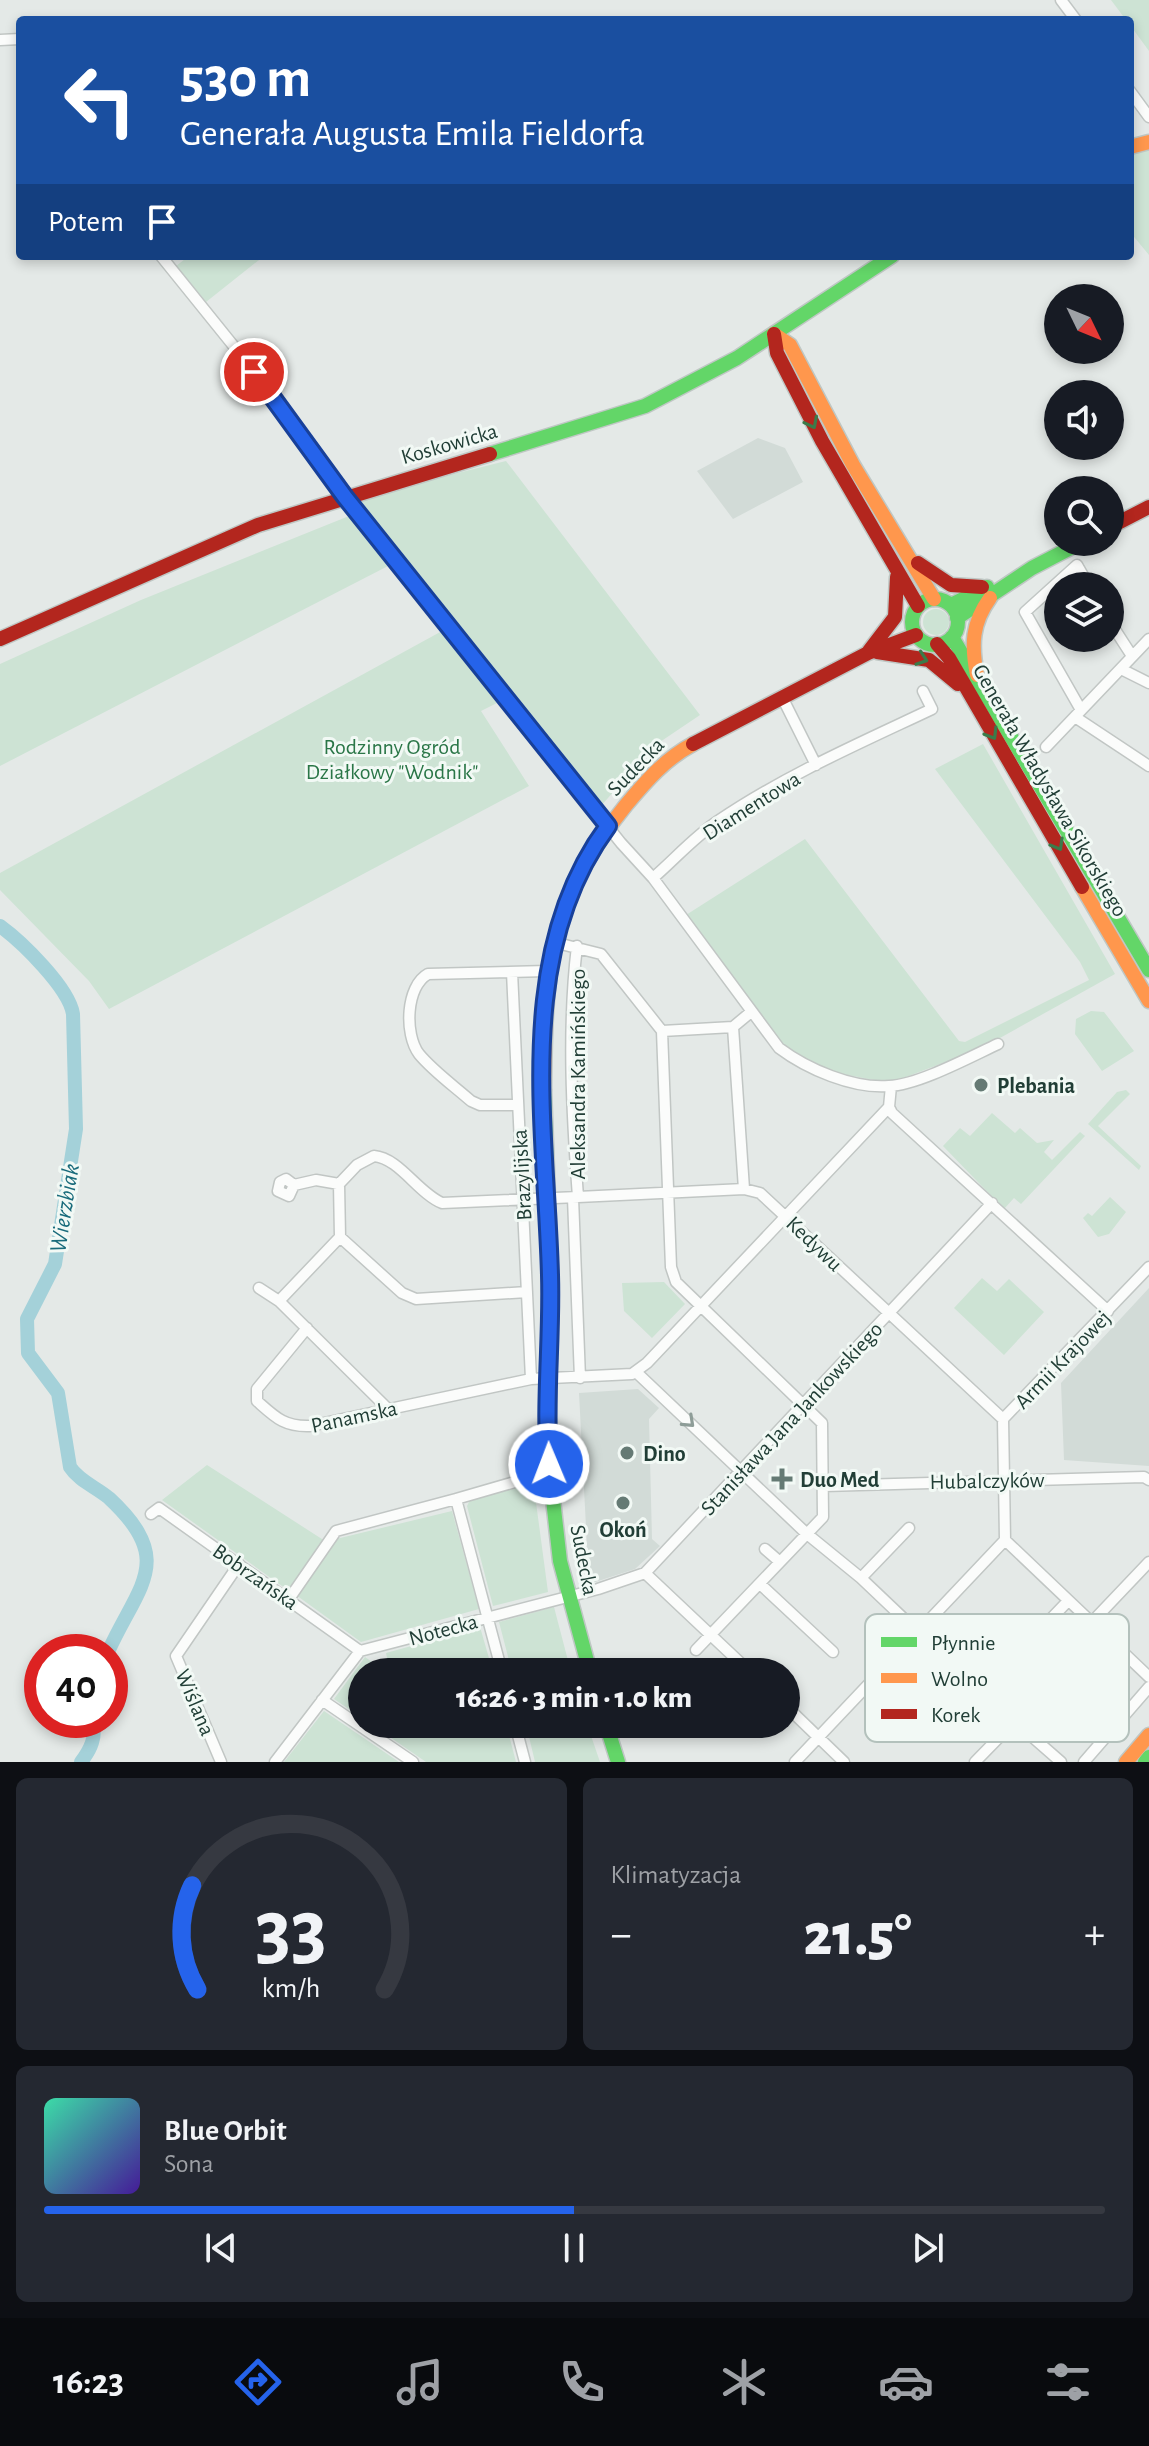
<!DOCTYPE html>
<html lang="pl">
<meta charset="utf-8">
<style>
body{margin:0;font-family:"Alegreya Sans",sans-serif;background:#242831;color:#f1f3f6;height:100vh;display:flex;flex-direction:column;font-size:30px;white-space:nowrap}
*{box-sizing:border-box;margin:0}
p{font-size:26px;color:#9ea1a6}
.icon{flex:none;width:44px;height:44px;fill:none;stroke:currentColor;stroke-width:2;stroke-linecap:round;stroke-linejoin:round}
.map{position:relative;height:1762px;overflow:hidden}
.details{display:flex;flex-direction:column;gap:16px;padding:16px;background:#0d0f14;flex:1}
.details>*{flex:none}
.top-card{position:absolute;left:16px;top:16px;width:1118px;height:244px;border-radius:8px;box-shadow:0 4px 12px #0003;background:#1a4fa0;color:#fff;overflow:hidden}
.needle{width:52px;rotate:133deg}
.controls{position:absolute;left:1044px;top:284px;display:grid;gap:16px}
.controls a{display:grid;place-items:center;width:80px;height:80px;border-radius:50%;background:#171b24;box-shadow:0 4px 12px #0003;font-size:40px}
.speed{position:absolute;left:24px;top:1634px;display:flex;gap:16px;font-size:40px;font-weight:700;text-align:center}
.speed>*{display:grid;place-content:center;width:104px;height:104px;border-radius:50%;background:#171b24;box-shadow:0 4px 12px #0003;line-height:1}
.speed .limit{border:12px solid #d22;background:#fff;color:#111}
.pin{position:absolute;display:grid;place-items:center;width:68px;height:68px;color:#fff;margin:-34px;border:4px solid #fff;border-radius:50%;box-shadow:0 2px 8px #0007}
.me{position:absolute;width:88px;margin:-44px;rotate:359deg;stroke-linejoin:round;filter:drop-shadow(0 0 6px #0008)}
.turn{display:flex;align-items:center;gap:28px;height:168px;padding:0 32px;font-size:36px}
.turn .icon{width:104px;height:104px;stroke-width:2.5}
.turn b{display:block;font-size:56px;line-height:68px}
.then{display:flex;align-items:center;height:76px;padding:0 32px;background:#0003;gap:16px;font-size:30px}
.big{font-size:60px;font-weight:800;line-height:1.1}
.details .card{flex:1;display:flex;flex-direction:column;justify-content:center;gap:12px;min-width:0;padding:0 28px;border-radius:12px;background:#242831}
.details .dial{align-items:center;gap:0}
.dial svg{height:208px;overflow:visible;fill:none;stroke:#363941;stroke-width:7;stroke-linecap:round;text-anchor:middle}
.dial text{fill:#f1f3f6;stroke:none}
.song{display:flex;align-items:center;gap:24px}
.cover{width:96px;height:96px;border-radius:12px;background:linear-gradient(135deg,hsl(160 70% 55%),hsl(260 70% 35%))}
.played{height:8px;border-radius:4px;background:linear-gradient(90deg,#2563eb 50%,#363941 50%)}
.keys{display:flex;justify-content:space-around;direction:ltr}
.heat{display:flex;justify-content:space-between;align-items:center;font-size:44px;direction:ltr}
.details .tiles{flex:1;display:grid;gap:16px;grid-template-columns:1fr 1fr}
.card:last-child{grid-column:span 2}
.trip{position:absolute;left:348px;top:1658px;width:452px;height:80px;border-radius:40px;background:#171b24;box-shadow:0 4px 12px #0003;font-weight:800;line-height:80px;text-align:center}
.tab-bar{display:flex;height:128px;justify-content:space-around;align-items:center;background:#090b0e;color:#9ea1a6}
.tab-bar .icon{width:56px;height:56px}
.tab-bar .active{color:#2563eb}
.tab-bar b{font-size:36px;color:#f1f3f6}
.map>svg:first-child{display:block}
</style>
<div class="map">
<svg width="1149" height="1762" viewBox="0 0 1149 1762">
<rect width="100%" height="100%" fill="#e4e9e7"/>
<!-- built -->
<path fill="#d2dbd7" d="M758,438L785,448L803,482L733,519L697,471Z
M1149,1288V1466L1064,1460L1061,1383Z
M638,1389L659,1408L649,1419L652,1539L660,1546L635,1569L589,1584L579,1393Z"/>
<!-- green -->
<path fill="#cde3d4" d="M1111,0H1149V51L1130,25V20H1126Z
M1149,148V255L1130,232V154Z
M189,256H264L206,302L176,266Z
M506,461L700,715L654,746L600,807L357,498Z
M349,516L390,565L0,766V664L141,600Z
M923 622a13 13 0 1 1 26 0a13 13 0 1 1-26 0Z
M442,631L497,703L481,711L529,786L109,1009L89,981L0,890V873Z
M983,744L1115,974L980,1049L890,1083L832,1072L788,1050L686,915L805,839L959,1041L965,1042L1089,980L1080,962L935,769Z
M1091,1011L1104,1012L1134,1051L1102,1071L1075,1034L1076,1019Z
M1126,1090L1130,1094L1098,1126L1141,1166L1139,1170L1088,1124L1117,1092Z
M992,1113L1015,1133L1020,1128L1037,1143L1054,1140L1044,1152L1052,1160L1080,1132L1085,1136L1021,1204L1014,1198L1004,1209L943,1146L960,1128L970,1136Z
M1110,1197L1126,1212L1109,1234L1098,1237L1083,1218L1088,1213L1092,1216Z
M982,1278L997,1291L1009,1279L1044,1312L1004,1355L954,1308Z
M664,1282L685,1304L652,1338L624,1311L622,1283Z
M207,1465L325,1541L289,1591L162,1500Z
M533,1480L548,1592L493,1606L467,1506L472,1496Z
M452,1511L479,1609L361,1642L296,1595L336,1539Z
M554,1607L571,1672H512L499,1622Z
M480,1627L493,1672H390L386,1653Z
M365,1657L386,1672H362V1718L334,1699Z
M324,1711L399,1762H284Z
M371,1724H506L516,1762H426Z
M526,1724H587L600,1762H535Z"/>
<g fill="none" stroke-linecap="round" stroke-linejoin="round">
<!-- river -->
<path stroke="#a4d1d9" stroke-width="14" d="M0,926C22,942 69,988 73,1014L76,1129L55,1264L27,1319L28,1353L58,1393L70,1467C79,1481 96,1487 109,1498C177,1561 138,1585 108,1652
M81,1762C91,1749 97,1736 92,1720"/>
<!-- street casing -->
<g stroke="#c1c6c4" stroke-width="13">
<path id="street" d="M1061,0L1076,20
M0,40L20,39
M1130,91L1149,117
M161,256L278,401L345,497L621,843L653,878L779,1048C807,1069 853,1089 889,1086C918,1085 970,1057 998,1044
M1110,622L1132,656
M1121,669L1149,683
M782,697L816,765
M1081,710L1025,612L1077,565L1089,586
M1075,717L1149,766
M1046,747L1149,639
M653,878C675,859 694,837 718,821C784,776 860,743 932,709L923,691
M553,942L601,954L662,1031L671,1267L676,1282L822,1423L823,1517L696,1650
M512,972L531,1379
M733,1027L751,1012
M662,1031L733,1027L744,1189
M891,1086L889,1107L892,1113L1108,1311
M517,1105H480L471,1101C454,1086 433,1071 419,1054C404,1034 406,986 428,974L547,971
M339,1184L340,1237
M294,1185L289,1196L278,1191L280,1182L286,1179L294,1185L316,1180L339,1184L357,1165L374,1156C399,1158 418,1193 442,1203L578,1197C572,1115 567,1029 577,946
M578,1197L744,1189L760,1193L1003,1419
M573,1198L580,1378
M340,1237L279,1301L387,1408
M340,1237L402,1293L416,1299L527,1292
M259,1288L279,1301
M307,1328L257,1389V1401C275,1417 284,1427 310,1426L531,1379L632,1374L647,1363L889,1107
M636,1372L807,1534L861,1578L981,1692L1061,1762
M824,1486L1144,1477L1149,1480
M456,1499L532,1477
M151,1514L159,1508L360,1651
M1005,1540L1149,1677
M765,1549L780,1562
M645,1573L750,1672
M861,1578L909,1528
M760,1584L833,1652
M289,1599L336,1531L456,1499L502,1672
M1091,1623L1149,1562
M926,1695L953,1721L1068,1601
M322,1700L413,1762
M786,1706L844,1762
M515,1724L525,1762
M221,1762L176,1656L239,1564
M275,1762L360,1651L598,1589L645,1573L992,1203
M795,1762L1005,1540L1003,1419L1149,1267
M975,1762L1014,1722
M1084,1762L1149,1687"/>
</g>
<!-- fast casing -->
<g stroke="#bfc7c4" stroke-width="17">
<path id="fast" d="M490,454L645,406L737,358L892,256
M912 622a23 23 0 1 1 46 0a23 23 0 1 1-46 0Z
M951,605L987,587
M957,618L1032,568L1082,542
M952,637L1149,970
M544,1090L551,1279L548,1456L560,1561L590,1672
M606,1724L618,1762
M1145,1762L1149,1757"/>
</g>
<!-- slow casing -->
<g stroke="#bfc7c4" stroke-width="17">
<path id="slow" d="M1130,147L1149,142
M774,334L790,345L853,465L934,599
M977,675C971,645 972,623 990,598
M1082,887L1149,1001
M544,1090C545,972 548,901 626,805C646,781 665,759 693,744
M1126,1762L1149,1735"/>
</g>
<!-- jam casing -->
<g stroke="#bfc7c4" stroke-width="17">
<path id="jam" d="M774,334L777,353L822,441L918,606
M1110,527L1149,507
M918,563L951,585L982,587
M0,639L258,525L490,454
M937,644L949,658L1082,887
M869,651L895,617L897,577
M877,652L929,660L958,684
M693,744L868,653L916,635"/>
</g>
<!-- street -->
<use href="#street" stroke="#fbfcfb" stroke-width="10"/>
<!-- fast -->
<use href="#fast" stroke="#63d668" stroke-width="14"/>
<!-- slow -->
<use href="#slow" stroke="#ff974d" stroke-width="14"/>
<!-- jam -->
<use href="#jam" stroke="#b3261e" stroke-width="14"/>
</g>
<!-- one-way arrows -->
<defs><path id="oneway-chevron" d="M-2-3.5L2.5 0L-2 3.5" fill="none" stroke-width="1.6" stroke-linecap="round" stroke-linejoin="round" transform="scale(2)"/></defs>
<g stroke="#3b7b4a">
<use href="#oneway-chevron" transform="translate(812 423) rotate(63)"/>
<use href="#oneway-chevron" transform="translate(922 659) rotate(19)"/>
<use href="#oneway-chevron" transform="translate(992 734) rotate(59)"/>
<use href="#oneway-chevron" transform="translate(1058 845) rotate(60)"/>
</g>
<use stroke="#8e9d98" href="#oneway-chevron" transform="translate(689 1422) rotate(43)"/>
<g fill="none" stroke-linecap="round" stroke-linejoin="round">
<!-- route casing -->
<g stroke="#184099" stroke-width="20">
<path id="route" d="M254,372L345,497L608,826C513,954 546,1126 550,1275C552,1338 544,1401 549,1464"/>
</g>
<!-- route -->
<use href="#route" stroke="#2563eb" stroke-width="14"/>
</g>
<!-- markers -->
<g fill="#657a74" stroke="#f2f9f5" stroke-width="3">
<circle cx="981" cy="1085" r="8"/>
<circle cx="627" cy="1453" r="8"/>
<path d="M778 1467h8v8h8v8h-8v8h-8v-8h-8v-8h8z"/>
<circle cx="623" cy="1503" r="8"/>
</g>
<g text-anchor="middle" stroke-width="6" stroke-linejoin="round" paint-order="stroke">
<!-- street labels -->
<g font-size="22" fill="#213e36" stroke="#f2f9f5">
<text transform="translate(449 443) rotate(-16)" y="8">Koskowicka</text>
<text transform="translate(635 766) rotate(-46)" y="8">Sudecka</text>
<text transform="translate(1051 790) rotate(60)" y="8">Generała Władysława Sikorskiego</text>
<text transform="translate(751 805) rotate(-32)" y="8">Diamentowa</text>
<text transform="translate(577 1074) rotate(-90)" y="8">Aleksandra Kamińskiego</text>
<text transform="translate(521 1175) rotate(-93)" y="8">Brazylijska</text>
<text transform="translate(815 1243) rotate(44)" y="8">Kedywu</text>
<text transform="translate(1062 1359) rotate(-46)" y="8">Armii Krajowej</text>
<text transform="translate(354 1416) rotate(-12)" y="8">Panamska</text>
<text transform="translate(791 1418) rotate(-47)" y="8">Stanisława Jana Jankowskiego</text>
<text transform="translate(987 1480) rotate(-1)" y="8">Hubalczyków</text>
<text transform="translate(585 1560) rotate(79)" y="8">Sudecka</text>
<text transform="translate(256 1576) rotate(35)" y="8">Bobrzańska</text>
<text transform="translate(443 1629) rotate(-15)" y="8">Notecka</text>
<text transform="translate(196 1702) rotate(67)" y="8">Wiślana</text>
</g>
<!-- park labels -->
<g font-size="22" fill="#2a7647" stroke="#f2f9f5">
<text x="392" y="754">Rodzinny Ogród<tspan x="392" dy="25">Działkowy "Wodnik"</tspan></text>
</g>
<!-- poi labels -->
<g font-size="22" font-weight="bold" fill="#213e36" stroke="#f2f9f5" text-anchor="start">
<text x="997" y="1093">Plebania</text>
<text x="643" y="1461">Dino</text>
<text x="800" y="1487">Duo Med</text>
<text x="623" y="1537" text-anchor="middle">Okoń</text>
</g>
<!-- water labels -->
<g font-size="24" font-style="italic" fill="#196b7b" stroke="#f2f9f5">
<text transform="translate(64 1208) rotate(-81)" y="8">Wierzbiak</text>
</g>
</g>
<!-- legend -->
<rect x="865" y="1614" width="264" height="128" rx="12" fill="#f2f9f5" stroke="#b3c1bc" stroke-width="2"/>
<rect x="881" y="1637" width="36" height="10" fill="#63d668"/>
<rect x="881" y="1673" width="36" height="10" fill="#ff974d"/>
<rect x="881" y="1709" width="36" height="10" fill="#b3261e"/>
<g font-size="22" fill="#213e36">
<text x="931" y="1650">Płynnie</text>
<text x="931" y="1686">Wolno</text>
<text x="931" y="1722">Korek</text>
</g>
</svg>
<div class="controls">
<a><svg class="needle" viewBox="-14 -14 28 28"><path d="M0-13l5 13h-10z" fill="#e53935"/><path d="M0 13l5-13h-10z" fill="#9ea1a6"/></svg></a>
<a><svg class="icon" aria-label="sound" viewBox="0 0 24 24"><path d="M4 9h4l5-4v14l-5-4H4zM17 9q2 3 0 6"/></svg></a>
<a><svg class="icon" aria-label="search" viewBox="0 0 24 24"><circle cx="10" cy="10" r="6"/><path d="M15 15l6 6"/></svg></a>
<a><svg class="icon" aria-label="layers" viewBox="0 0 24 24"><path d="M12 4l9 5-9 5-9-5zM3 14l9 5 9-5"/></svg></a>
</div>
<div class="speed"><div class="limit">40</div></div>
<div class="pin" style="left:254px;top:372px;background:#d93025"><svg class="icon" aria-label="arrive" viewBox="0 0 24 24"><path d="M6 21V4h12l-3 4 3 4H6"/></svg></div>
<svg class="me" style="left:549px;top:1464px" viewBox="-20 -20 40 40"><circle r="17" fill="#2563eb" stroke="#fff" stroke-width="3"/><path d="M0-11L8 9 0 5-8 9z" fill="#fff"/></svg>
<div class="trip">16:26 · 3 min · 1.0 km</div>
<div class="top-card">
<div class="turn"><svg class="icon" aria-label="left" viewBox="0 0 24 24"><path d="M17 20v-9H6M10 6l-5 5 5 5"/></svg><div><b>530 m</b>Generała Augusta Emila Fieldorfa</div></div>
<div class="then">Potem<svg class="icon" aria-label="arrive" viewBox="0 0 24 24"><path d="M6 21V4h12l-3 4 3 4H6"/></svg></div>
</div>
</div>
<section class="details">
<div class="tiles">
<div class="card dial"><svg viewBox="0 0 100 80">
<path d="M14 69A42 42 0 1 1 86 69"/>
<path d="M14 69A42 42 0 0 1 12 29" stroke="#2563eb"/>
<text x="50" y="56" font-size="32" font-weight="700">33</text>
<text x="50" y="72" font-size="11">km/h</text>
</svg></div>
<div class="card"><p>Klimatyzacja</p>
<div class="heat"><a>−</a><b class="big">21.5°</b><a>+</a></div>
</div>
<div class="card">
<div class="song"><i class="cover"></i><div><b>Blue Orbit</b><p>Sona</p></div></div>
<div class="played"></div>
<div class="keys"><svg class="icon" aria-label="previous" viewBox="0 0 24 24"><path d="M18 5L8 12l10 7zM5 5v14"/></svg><svg class="icon" aria-label="pause" viewBox="0 0 24 24"><path d="M8 5v14M16 5v14"/></svg><svg class="icon" aria-label="next" viewBox="0 0 24 24"><path d="M6 5l10 7-10 7zM19 5v14"/></svg></div>
</div>
</div>
</section>
<nav class="tab-bar">
<b>16:23</b>
<svg class="icon active" aria-label="directions" viewBox="0 0 24 24"><path d="M12 3l9 9-9 9-9-9zM9 14v-3h6M13 9l2 2-2 2"/></svg>
<svg class="icon" aria-label="music" viewBox="0 0 24 24"><path d="M9 18V5l10-2v13"/><circle cx="6" cy="18" r="3"/><circle cx="16" cy="16" r="3"/></svg>
<svg class="icon" aria-label="phone" viewBox="0 0 24 24"><path d="M5 4h4l2 5-3 2q2 4 5 5l2-3 5 2v4C11 20 4 13 5 4z"/></svg>
<svg class="icon" aria-label="climate" viewBox="0 0 24 24"><path d="M12 3v18M4 7l16 10M4 17L20 7"/></svg>
<svg class="icon" aria-label="car" viewBox="0 0 24 24"><path d="M5 17H2v-5l4-1 3-4h7l3 4 3 1v5h-3M9 17h6M6 11h13"/><circle cx="7" cy="17" r="2"/><circle cx="17" cy="17" r="2"/></svg>
<svg class="icon" aria-label="filters" viewBox="0 0 24 24"><path d="M4 7h16M4 17h16"/><circle cx="9" cy="7" r="2"/><circle cx="15" cy="17" r="2"/></svg>
</nav>
